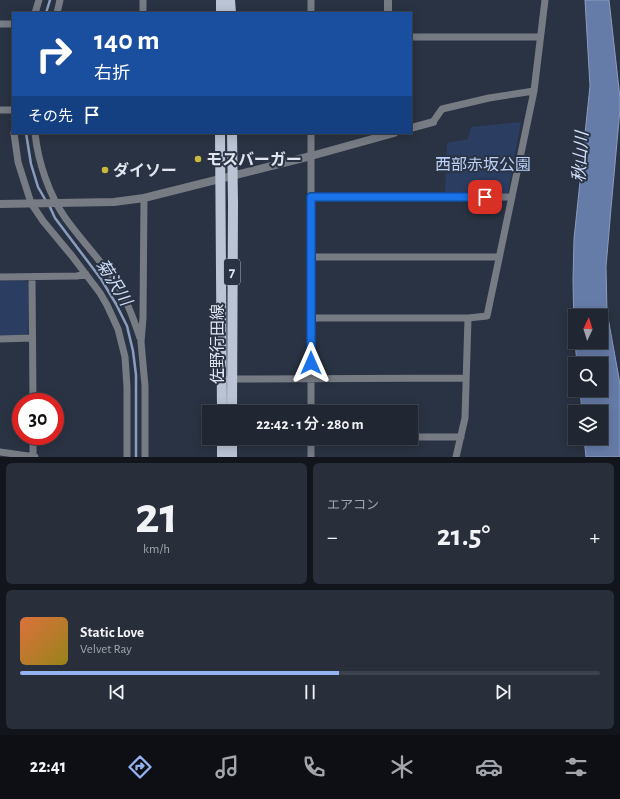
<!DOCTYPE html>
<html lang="ja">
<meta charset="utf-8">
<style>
body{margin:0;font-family:"Alegreya Sans","Noto Sans JP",sans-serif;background:#282e3a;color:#f1f3f6;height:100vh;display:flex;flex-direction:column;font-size:15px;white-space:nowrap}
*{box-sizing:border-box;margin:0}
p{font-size:13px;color:#a2a5ac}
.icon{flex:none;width:22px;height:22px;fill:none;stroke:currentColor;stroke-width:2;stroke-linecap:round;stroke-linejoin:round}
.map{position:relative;height:457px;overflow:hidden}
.side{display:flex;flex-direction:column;gap:6px;padding:6px;background:#12151c;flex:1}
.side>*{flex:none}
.top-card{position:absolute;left:12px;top:12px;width:400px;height:122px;border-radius:0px;box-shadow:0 2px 10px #0003,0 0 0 1px #3d434d;background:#1a4fa0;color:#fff;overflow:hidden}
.needle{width:26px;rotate:4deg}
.controls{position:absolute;left:568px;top:309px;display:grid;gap:8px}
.controls a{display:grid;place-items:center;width:40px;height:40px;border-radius:0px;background:#202632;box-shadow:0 2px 10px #0003,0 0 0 1px #3d434d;font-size:20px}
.speed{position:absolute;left:12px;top:393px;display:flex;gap:8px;font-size:20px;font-weight:700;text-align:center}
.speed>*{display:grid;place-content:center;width:52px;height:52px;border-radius:50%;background:#202632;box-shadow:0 2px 10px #0003,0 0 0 1px #3d434d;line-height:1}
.speed .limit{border:6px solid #d22;background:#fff;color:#111}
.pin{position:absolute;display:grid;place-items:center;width:34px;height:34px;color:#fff;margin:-17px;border-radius:8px;box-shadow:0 2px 6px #0006}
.me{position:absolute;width:44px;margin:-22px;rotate:0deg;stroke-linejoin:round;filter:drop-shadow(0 0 3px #0008)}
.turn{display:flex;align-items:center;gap:14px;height:84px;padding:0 16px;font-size:18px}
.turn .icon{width:52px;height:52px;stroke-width:2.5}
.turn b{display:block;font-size:28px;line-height:34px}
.then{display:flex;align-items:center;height:38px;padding:0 16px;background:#0003;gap:8px;font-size:15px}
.big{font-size:30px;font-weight:600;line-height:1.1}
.side .tile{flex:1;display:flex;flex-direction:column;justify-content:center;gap:6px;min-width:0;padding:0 14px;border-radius:6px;background:#282e3a}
.side .dial{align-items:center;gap:0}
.dial b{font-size:52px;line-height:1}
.song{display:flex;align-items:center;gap:12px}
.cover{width:48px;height:48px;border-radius:6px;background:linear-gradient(135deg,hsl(20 70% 55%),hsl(50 70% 35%))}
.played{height:4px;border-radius:2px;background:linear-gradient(90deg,#95b2f1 55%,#3d434d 55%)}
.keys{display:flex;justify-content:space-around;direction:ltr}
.heat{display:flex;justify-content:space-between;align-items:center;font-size:22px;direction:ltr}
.side .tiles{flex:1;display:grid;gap:6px;grid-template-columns:1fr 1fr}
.tile:last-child{grid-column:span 2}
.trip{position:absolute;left:202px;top:405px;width:216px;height:40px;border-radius:0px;background:#202632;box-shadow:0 2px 10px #0003,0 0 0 1px #3d434d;font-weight:600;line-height:40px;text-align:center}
.tab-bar{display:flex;height:64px;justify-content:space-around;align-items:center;background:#0d0f14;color:#a2a5ac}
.tab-bar .icon{width:28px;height:28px}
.tab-bar .current{color:#95b2f1}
.tab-bar b{font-size:18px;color:#f1f3f6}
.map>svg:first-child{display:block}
</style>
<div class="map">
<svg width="620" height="457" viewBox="0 0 620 457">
<rect width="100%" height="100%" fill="#2a3343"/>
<!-- green -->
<path fill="#2b3d61" d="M521,122L508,193H445L447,143L468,139L471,127Z
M24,280L29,284L28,333L26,336H0V281Z"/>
<!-- water -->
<path fill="#667ca8" stroke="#8b9cbe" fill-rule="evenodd" d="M585,0H609L620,98V109L611,208L606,267L607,312L620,384V457H586L584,438H601V412H582L580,390H601V364H577L574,330L573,280L574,239L590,86ZM575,316H601V342H575Z"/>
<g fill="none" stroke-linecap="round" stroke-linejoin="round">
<!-- stream -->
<path stroke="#8b9cbe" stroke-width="2.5" d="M46,13L50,0
M26,133L31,164L38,187L46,201
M49,205L55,218L101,279L116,304L127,326L133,351L136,375V457"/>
<!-- minor -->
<path stroke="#777b84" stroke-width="7" d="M311,0V13
M35,13L39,0
M57,13L60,0
M143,13V0
M0,24H13
M411,37H540
M0,110H13
M433,122L442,109L489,98L534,91L545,0
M14,133L18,162L31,203L43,221L72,256L100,293L107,305L118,329L125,357L127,387V457
M35,133C38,162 49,195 66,219C82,241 101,261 117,284C127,300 134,320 140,338
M311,133V412
M311,197H512
M144,198L143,318L141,342L145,386V457
M311,257H499
M0,277L77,276L86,274
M32,277L33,402
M311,318H468
M0,339L32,338
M228,379L466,378
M33,436V457
M411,437H461
M311,438H333
M0,452L35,457
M311,457V438
M456,457L465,418L468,318L487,316L534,91"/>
<!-- tertiary -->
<path stroke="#777b84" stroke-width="8" d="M388,0V13
M411,128L433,122
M0,204L114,202L144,198L311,156L394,133"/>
<!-- primary -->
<path stroke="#bbc4d5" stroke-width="10" d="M221,0V13
M230,0L231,13
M220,133L222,412
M232,412L233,204L232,133
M232,438V457
M222,457V438"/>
</g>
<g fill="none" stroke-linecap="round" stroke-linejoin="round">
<!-- route casing -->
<g stroke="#114b97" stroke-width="10">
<path id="route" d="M311,363V197H485"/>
</g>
<!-- route -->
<use href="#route" stroke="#1a73e8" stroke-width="7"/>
</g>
<!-- markers -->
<g fill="#caba3a" stroke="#2a3343" stroke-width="1.5">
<circle cx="198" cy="159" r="4"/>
<circle cx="105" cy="170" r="4"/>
</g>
<g text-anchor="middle" stroke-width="4" stroke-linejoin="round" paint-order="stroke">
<!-- shield labels -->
<rect fill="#2a3343" stroke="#a9b0bc" stroke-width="1" x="224" y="259" width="16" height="26" rx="3"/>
<g font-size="15" font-weight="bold" fill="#e0e5f0">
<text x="232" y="277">7</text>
</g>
<!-- poi labels -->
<g font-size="16" font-weight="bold" fill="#e0e5f0" stroke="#2a3343" text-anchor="start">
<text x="206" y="165">モスバーガー</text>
<text x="113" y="176">ダイソー</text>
</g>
<!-- park labels -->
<g font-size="16" fill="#bbd0f8" stroke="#2a3343">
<text x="483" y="170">西部赤坂公園</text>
</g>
<!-- street labels -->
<g font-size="16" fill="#e0e5f0" stroke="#2a3343">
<text transform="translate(217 344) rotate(-90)" y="6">佐野行田線</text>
</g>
<!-- water labels -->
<g font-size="17" font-style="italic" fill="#d0dffa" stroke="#2a3343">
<text transform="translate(580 157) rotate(-86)" y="6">秋山川</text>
<text transform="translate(114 282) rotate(58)" y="6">菊沢川</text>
</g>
</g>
</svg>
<div class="controls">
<a><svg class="needle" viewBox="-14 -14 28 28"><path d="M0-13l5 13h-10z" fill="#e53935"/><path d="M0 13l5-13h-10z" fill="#a2a5ac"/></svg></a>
<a><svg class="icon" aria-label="search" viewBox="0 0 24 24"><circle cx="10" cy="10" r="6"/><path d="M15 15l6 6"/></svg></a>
<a><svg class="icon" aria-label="layers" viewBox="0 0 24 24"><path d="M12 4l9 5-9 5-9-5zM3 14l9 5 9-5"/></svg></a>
</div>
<div class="speed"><div class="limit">30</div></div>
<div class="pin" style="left:485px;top:197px;background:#d93025"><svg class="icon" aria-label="arrive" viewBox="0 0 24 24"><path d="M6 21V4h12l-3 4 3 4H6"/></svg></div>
<svg class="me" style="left:311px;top:363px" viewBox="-20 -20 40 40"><path d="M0-17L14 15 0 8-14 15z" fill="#1a73e8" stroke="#fff" stroke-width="4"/></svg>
<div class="trip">22:42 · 1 分 · 280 m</div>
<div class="top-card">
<div class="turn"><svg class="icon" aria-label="right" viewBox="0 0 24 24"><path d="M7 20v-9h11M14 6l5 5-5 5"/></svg><div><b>140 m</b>右折</div></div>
<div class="then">その先<svg class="icon" aria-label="arrive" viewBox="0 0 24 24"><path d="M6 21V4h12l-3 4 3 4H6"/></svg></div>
</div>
</div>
<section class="side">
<div class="tiles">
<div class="tile dial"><b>21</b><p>km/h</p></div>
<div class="tile"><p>エアコン</p>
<div class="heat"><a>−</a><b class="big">21.5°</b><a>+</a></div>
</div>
<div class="tile">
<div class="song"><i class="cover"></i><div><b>Static Love</b><p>Velvet Ray</p></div></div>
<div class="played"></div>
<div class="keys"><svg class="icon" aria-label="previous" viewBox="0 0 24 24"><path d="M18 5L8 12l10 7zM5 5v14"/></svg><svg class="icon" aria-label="pause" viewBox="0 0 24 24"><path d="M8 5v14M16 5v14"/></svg><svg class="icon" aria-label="next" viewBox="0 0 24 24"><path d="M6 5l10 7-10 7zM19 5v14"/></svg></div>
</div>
</div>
</section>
<nav class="tab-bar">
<b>22:41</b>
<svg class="icon current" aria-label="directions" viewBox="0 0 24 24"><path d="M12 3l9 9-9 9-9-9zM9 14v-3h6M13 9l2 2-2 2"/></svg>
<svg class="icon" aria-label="music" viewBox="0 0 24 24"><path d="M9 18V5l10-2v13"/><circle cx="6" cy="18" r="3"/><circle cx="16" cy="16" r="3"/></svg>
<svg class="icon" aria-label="phone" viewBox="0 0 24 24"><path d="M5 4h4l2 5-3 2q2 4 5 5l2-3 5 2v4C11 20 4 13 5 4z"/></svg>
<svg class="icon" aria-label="climate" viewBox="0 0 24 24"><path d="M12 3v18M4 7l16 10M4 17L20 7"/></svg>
<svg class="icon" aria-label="car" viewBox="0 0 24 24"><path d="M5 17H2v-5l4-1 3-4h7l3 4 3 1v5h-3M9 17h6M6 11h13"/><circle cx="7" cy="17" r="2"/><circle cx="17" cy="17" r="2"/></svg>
<svg class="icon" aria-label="filters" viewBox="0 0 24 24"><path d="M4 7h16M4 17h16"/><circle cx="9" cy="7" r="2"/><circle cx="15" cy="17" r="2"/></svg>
</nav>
